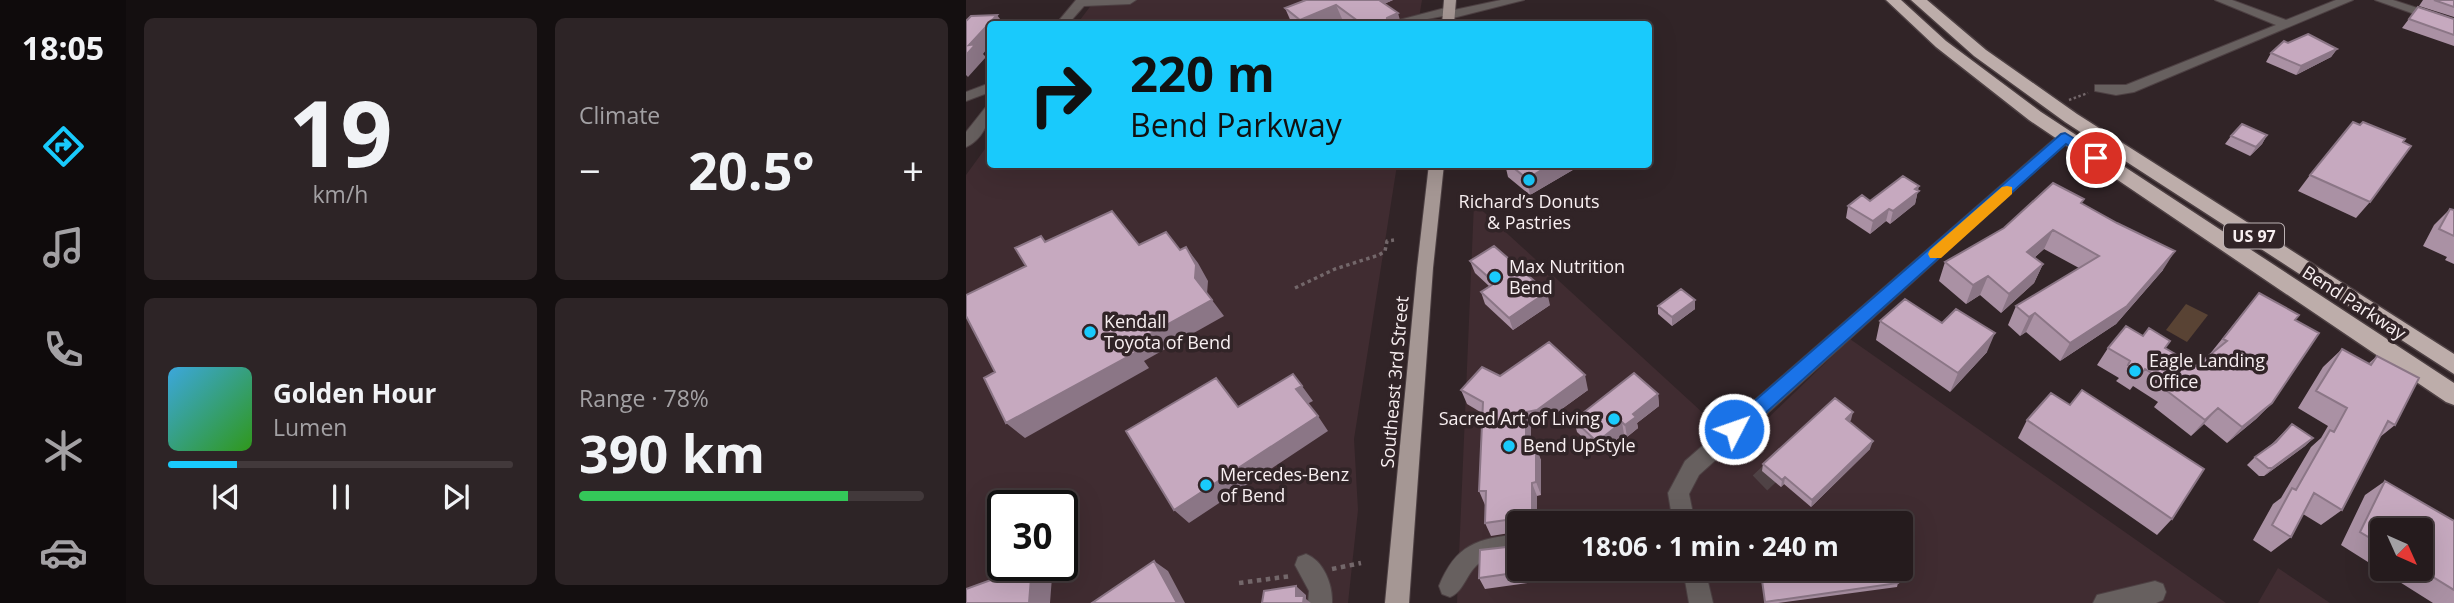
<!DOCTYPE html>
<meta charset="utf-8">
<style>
body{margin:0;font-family:"Open Sans",sans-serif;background:#2d2426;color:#f1f3f6;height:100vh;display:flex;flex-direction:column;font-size:26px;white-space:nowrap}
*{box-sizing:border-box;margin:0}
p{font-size:23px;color:#a3a1a4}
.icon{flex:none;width:38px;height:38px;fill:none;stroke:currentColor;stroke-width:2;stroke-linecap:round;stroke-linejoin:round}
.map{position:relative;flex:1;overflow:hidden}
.side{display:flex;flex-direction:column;gap:18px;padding:18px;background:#140f10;width:840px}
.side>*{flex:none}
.top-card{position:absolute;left:21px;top:21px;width:665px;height:147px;border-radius:7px;box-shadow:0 7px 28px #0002,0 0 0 2px #42393b;background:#19cafc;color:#111;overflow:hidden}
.needle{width:46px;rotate:135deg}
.buttons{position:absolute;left:1404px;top:518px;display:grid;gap:14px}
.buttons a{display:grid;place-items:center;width:63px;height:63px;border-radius:7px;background:#251b1d;box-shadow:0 7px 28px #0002,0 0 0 2px #42393b;font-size:35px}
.speed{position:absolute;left:21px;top:490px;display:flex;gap:14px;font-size:35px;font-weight:700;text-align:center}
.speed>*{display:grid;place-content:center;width:91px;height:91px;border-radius:50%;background:#251b1d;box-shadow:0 7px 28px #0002,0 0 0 2px #42393b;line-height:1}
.speed .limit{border:4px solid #111;border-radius:10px;background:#fff;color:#111}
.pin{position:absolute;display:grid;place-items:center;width:60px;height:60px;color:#fff;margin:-30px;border:4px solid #fff;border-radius:50%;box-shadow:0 2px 7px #0007}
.me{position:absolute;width:77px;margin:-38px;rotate:49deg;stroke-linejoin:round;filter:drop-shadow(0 0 5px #0008)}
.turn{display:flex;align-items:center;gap:24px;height:147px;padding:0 28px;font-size:32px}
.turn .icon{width:91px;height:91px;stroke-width:2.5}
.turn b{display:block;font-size:49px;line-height:60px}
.big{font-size:52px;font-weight:700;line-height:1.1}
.side .tile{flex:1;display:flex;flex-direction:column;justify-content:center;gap:10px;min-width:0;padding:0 24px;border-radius:10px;background:#2d2426}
.side .dial{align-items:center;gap:0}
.dial b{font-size:91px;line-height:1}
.song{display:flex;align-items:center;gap:21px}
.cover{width:84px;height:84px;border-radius:10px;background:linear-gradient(135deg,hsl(200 70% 55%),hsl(110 70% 35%))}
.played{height:7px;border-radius:4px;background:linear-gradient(90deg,#19cafc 20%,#42393b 20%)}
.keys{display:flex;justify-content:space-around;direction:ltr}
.heat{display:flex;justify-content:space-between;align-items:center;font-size:38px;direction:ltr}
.charge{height:10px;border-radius:5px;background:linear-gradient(90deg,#34c759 78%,#42393b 0)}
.side .tiles{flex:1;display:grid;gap:18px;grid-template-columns:repeat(2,1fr)}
.trip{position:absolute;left:541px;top:511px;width:406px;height:70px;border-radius:7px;background:#251b1d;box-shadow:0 7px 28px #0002,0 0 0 2px #42393b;font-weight:700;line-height:70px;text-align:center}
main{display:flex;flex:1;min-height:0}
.menu{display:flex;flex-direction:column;width:126px;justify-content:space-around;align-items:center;background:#0f0b0c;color:#a3a1a4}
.menu .icon{width:49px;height:49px}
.menu .current{color:#19cafc}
.menu b{font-size:32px;color:#f1f3f6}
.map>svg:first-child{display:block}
</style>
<main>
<nav class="menu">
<b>18:05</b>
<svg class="icon current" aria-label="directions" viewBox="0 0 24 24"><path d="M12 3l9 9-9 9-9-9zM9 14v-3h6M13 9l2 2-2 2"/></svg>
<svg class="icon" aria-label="music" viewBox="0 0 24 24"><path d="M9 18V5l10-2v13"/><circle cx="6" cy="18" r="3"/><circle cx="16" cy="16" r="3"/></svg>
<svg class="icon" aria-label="phone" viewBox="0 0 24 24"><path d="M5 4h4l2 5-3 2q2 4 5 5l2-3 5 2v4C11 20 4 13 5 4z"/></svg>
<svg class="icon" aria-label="climate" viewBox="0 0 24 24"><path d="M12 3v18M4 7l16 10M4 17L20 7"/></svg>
<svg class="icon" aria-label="car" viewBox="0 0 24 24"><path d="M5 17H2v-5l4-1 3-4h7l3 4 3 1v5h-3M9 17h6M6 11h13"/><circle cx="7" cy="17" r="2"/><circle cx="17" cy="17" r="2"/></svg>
</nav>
<section class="side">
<div class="tiles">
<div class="tile dial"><b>19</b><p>km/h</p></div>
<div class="tile"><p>Climate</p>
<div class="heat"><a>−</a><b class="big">20.5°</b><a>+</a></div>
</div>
<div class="tile">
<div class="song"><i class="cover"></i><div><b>Golden Hour</b><p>Lumen</p></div></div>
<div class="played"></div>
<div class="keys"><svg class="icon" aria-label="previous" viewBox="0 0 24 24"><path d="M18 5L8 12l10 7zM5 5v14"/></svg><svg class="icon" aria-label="pause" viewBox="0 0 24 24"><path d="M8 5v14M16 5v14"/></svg><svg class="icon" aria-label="next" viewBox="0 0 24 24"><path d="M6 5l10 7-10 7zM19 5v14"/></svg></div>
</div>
<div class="tile"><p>Range · 78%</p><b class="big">390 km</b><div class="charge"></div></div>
</div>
</section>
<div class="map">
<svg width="1488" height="603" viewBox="0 0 1488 603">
<rect width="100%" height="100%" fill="#312427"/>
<!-- built -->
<path fill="#402c31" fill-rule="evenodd" d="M129,0H456L452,24H111Z
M24,142V164L431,165L388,439L392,510L382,603H0V175ZM37,506H96V565H37Z
M508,203L773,446L884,339L1260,603H491ZM553,523H934V569H553Z
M1312,568L1364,603H1292Z"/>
<!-- green -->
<path fill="#594334" d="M1220,304L1242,315L1221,342L1200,330Z"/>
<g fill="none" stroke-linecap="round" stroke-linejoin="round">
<!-- minor-tunnel -->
<path stroke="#4f4245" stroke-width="21" stroke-dasharray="21 10" stroke-linecap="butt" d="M794,483L819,459"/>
<!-- minor casing -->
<g stroke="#4d4043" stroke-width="2">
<path id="minor" d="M110,0H170L164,4L118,6L102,24H90Z
M535,0H558L483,19L477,16L446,22L447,24H435L433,20L483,7L488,10Z
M1249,0H1266L1320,20L1370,0H1387L1168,92L1150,95L1129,91V85H1160L1310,25Z
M1409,0H1427L1488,20V28Z
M24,83V92L0,101V92Z
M24,107C25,121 15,141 0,147V132L19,108Z
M1099,132L1106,137L1104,140L733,475L723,494L729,523H707L702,493L719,461L1094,134Z
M553,534V556C542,557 529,556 519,560C501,567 500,591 484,597L476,594L473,586C490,544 511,539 553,534Z
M340,554C358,561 367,585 366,603H342L343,591L329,565L332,557Z
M717,569H739L747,603H723Z
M1189,581L1197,584L1200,592L1197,600L1190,603H1127L1131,595Z"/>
</g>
<!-- major casing -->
<g stroke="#4d4043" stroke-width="2">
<path id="major" d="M478,0H490L488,24H476Z
M463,164H478L467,268L443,603H419L451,268Z"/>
</g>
<!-- highway casing -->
<g stroke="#4d4043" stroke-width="3">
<path id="highway" d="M920,0H935L980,41L1075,112L1488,383V405L1480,402L1063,120L970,47Z
M945,0H961L1020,50L1111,114L1488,354V374L1099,122L1008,56Z"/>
</g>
<!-- path-far2 -->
<path stroke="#73676a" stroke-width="2.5" stroke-dasharray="2.5 2.5" stroke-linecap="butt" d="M1103,100L1122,93"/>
<!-- path-far1 -->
<path stroke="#73676a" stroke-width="3.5" stroke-dasharray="3.5 3.5" stroke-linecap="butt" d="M329,288L369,269L413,255L419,251L421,241L428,240"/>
<!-- path -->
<path stroke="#73676a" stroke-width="4.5" stroke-dasharray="4.5 4.5" stroke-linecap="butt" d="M366,569L395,563
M273,583L325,576"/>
<!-- minor -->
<use href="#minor" fill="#67605f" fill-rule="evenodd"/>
<!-- major -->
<use href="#major" fill="#a59794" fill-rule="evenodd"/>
<!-- highway -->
<use href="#highway" fill="#bdadaa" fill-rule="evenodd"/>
</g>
<!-- wall -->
<path fill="#aa91a4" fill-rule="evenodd" d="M340,0H427L418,4L435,24H381L377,21L369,24H326L319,8Z
M1457,0H1488V17L1453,6Z
M1452,7L1488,19V46L1436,28Z
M1322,43L1371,49L1365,57L1330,75L1300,62L1305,53Z
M1301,135L1296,144L1284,156L1259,144L1265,136Z
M539,164H617L564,195L542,177Z
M1344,175L1404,202L1390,218L1332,191Z
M952,190L949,204L924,224L920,221L904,234L880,218L882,206Z
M1116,203L1197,270L1150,324L1094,361L1060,332L1054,336L1042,325L1050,306L1113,268L1078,249L1068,258L1077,264L1068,283L1035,313L1014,295L1000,304L973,281L979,262Z
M1484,209L1488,210V264L1479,260L1481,257L1457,246L1468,225Z
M504,261L584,305L547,330L519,304L515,292L523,286L509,273Z
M1293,293L1329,320L1306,403L1290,419L1261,443L1238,424L1225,436L1188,407L1192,402L1167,386L1164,390L1150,381L1153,378L1131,365L1142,348L1177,336L1230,366L1243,355Z
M729,300V309L706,326L692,314V306Z
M914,321L976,323L1021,352L984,392L910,340Z
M1376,349L1402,364L1411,356L1429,425L1414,437L1376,510L1355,525L1337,514L1325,537L1305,552L1287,540L1307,504L1315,498L1345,447L1355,438L1362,426L1332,408L1357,367Z
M534,376L622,390L575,424L565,426V447L575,460V495L571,496L553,569H590L591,579L519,589L513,578L549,546L550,532L525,536L519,523V505L513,491L516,413L501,404L495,390Z
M692,394L693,406L671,423L672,428L661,437L658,434L633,453L611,432L608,420Z
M1104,405L1206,519L1191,535L1052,438L1061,420Z
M885,420L883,422L904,449L845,507L818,484L815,487L796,471L797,464Z
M1326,424L1347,438L1339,446L1298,476H1293L1281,465L1289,457L1306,444Z
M1419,481L1488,521V603H1467L1375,545L1399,495ZM1416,530L1454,569H1416Z
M796,580L932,583L931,587L812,603H799Z"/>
<!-- shaded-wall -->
<path fill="#8b7686" d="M405,0H427L408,8Z
M370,5L377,21L369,24H336L334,20Z
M432,13L435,24H420L421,18Z
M31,15L38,24H24V45L17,54L20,57L2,77L0,75V55L3,45Z
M1371,49L1365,57L1330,75L1335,66Z
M1301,135L1296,144L1284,156L1290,147Z
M585,164H617L564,195L561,179Z
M953,186L949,204L924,224L927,211Z
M923,209L920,221L904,234L907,221Z
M1087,230L1078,249L1053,271L1061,252Z
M220,247L232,263L242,281L241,294L229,278Z
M1209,251L1197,270L1150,324L1094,361L1104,343Z
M1077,264L1068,283L1035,313L1043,294Z
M1022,276L1014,295L1000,304L1007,285Z
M581,292L584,305L547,330L543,318Z
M246,300L258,316L178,361L183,368L59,438L40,423L164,345Z
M729,300V309L706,326V317Z
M1069,313L1060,332L1054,336L1063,317Z
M1029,333L1021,352L984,392L992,373Z
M619,375L622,390L575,424L571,410Z
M336,386L347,401L341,404L330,389Z
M692,394L693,406L671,423L672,428L661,437L659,425L667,414Z
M1306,403L1290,419L1261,443L1276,427Z
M1252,408L1238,424L1225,436L1239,420Z
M560,412L565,426V461L560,447Z
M887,412L885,420L878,427L880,419Z
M352,416L362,431L223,523L208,510Z
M656,422L658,434L633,453L631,442Z
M1347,438L1339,446L1298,476L1306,468Z
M907,441L904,449L845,507L846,500Z
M570,446L575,460V495L570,482Z
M819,477L818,484L815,487L816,480Z
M566,483L571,496V523H566Z
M188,561L202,571L219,603H211Z
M66,565L86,577L84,603H63Z
M587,569H590L591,579Z
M330,586L340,595V599L345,603H337L330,596Z"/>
<!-- building -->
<path fill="#c6a9bf" stroke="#8b7686" stroke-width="2" d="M340,0H413L432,13L421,18L420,24H396L370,5L334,20L319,8Z
M1468,0H1488V7Z
M1452,7L1488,19V35L1443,19Z
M31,15L3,45L10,44L0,55V21L5,16Z
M1342,34L1371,49L1335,66L1305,53L1318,41L1322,43Z
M1387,122L1394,125L1397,122L1439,139L1437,142L1445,146L1404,202L1344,175Z
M1276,124L1301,135L1290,147L1265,136Z
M543,164H585L561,179Z
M937,176L953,186L949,189L953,191L927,211L923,209L907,221L882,206L896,195L904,201Z
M1087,183L1118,199L1115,203L1151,223L1209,251L1161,306L1104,343L1069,313L1063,317L1050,306L1133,256L1087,230L1061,252L1077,264L1043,294L1022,276L1007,285L979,262L1038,228Z
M1484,209L1488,210V236L1473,229Z
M146,211L173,245L200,232L214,250L220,247L230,265L229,278L246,300L164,345L169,353L40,423L18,378L29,372L0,316V295L60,266L49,248L75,236L79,242Z
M528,246L581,292L543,318L515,292L529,283L504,261Z
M715,289L729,300L706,317L692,306Z
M1293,293L1333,315L1329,320L1353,333L1306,403L1276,427L1252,408L1239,420L1201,391L1206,386L1179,369L1176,373L1162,365L1164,361L1142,348L1160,326L1177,336L1183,328L1204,341L1199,348L1230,366L1261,341L1257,339Z
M939,299L976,323L990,309L1029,333L992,373L914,321Z
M583,342L619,375L571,410L560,412V447L570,446V482L566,483V523H553V569H576L513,578L514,550L549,546L550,521L547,519L519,523L520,491H513L517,402L495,390L516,367L534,376Z
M1376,349L1405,365L1411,356L1453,378L1429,425L1422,421L1376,510L1348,493L1325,537L1306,525L1326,488L1330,490L1364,430L1368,432L1381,408L1350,391Z
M668,373L692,394L667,414L670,417L659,425L656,422L631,442L608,420Z
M327,374L336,386L330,389L352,416L208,510L160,431L250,378L272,407Z
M1116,390L1238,469L1206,519L1061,420L1085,393L1104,405Z
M869,398L887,412L880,419L907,441L846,500L819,477L816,480L797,464Z
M1326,424L1347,438L1306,468H1302L1289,457L1310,442Z
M1419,481L1488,521V590L1454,569V530H1416V545L1394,532Z
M188,561L211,603H126Z
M66,565L63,603H0V589Z
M880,569H928L932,583L799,602L796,580Z
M330,586V596H338L337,603H296L298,591Z"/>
<!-- route -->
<path fill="#1a73e8" stroke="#114b97" stroke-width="2" d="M1099,133L1135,155V161H1126L1100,144L775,435L768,437L762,435L759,429L762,424L1095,134Z"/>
<!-- slow -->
<path fill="#f59e0b" d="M1041,186L1046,187V194L975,258H964L962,254L964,250L1036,187Z"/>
<!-- markers -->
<g fill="#19cafc" stroke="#312427" stroke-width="2.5">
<circle cx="563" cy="180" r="7"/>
<circle cx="529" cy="277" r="7"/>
<circle cx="124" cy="332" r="7"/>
<circle cx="1169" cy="371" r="7"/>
<circle cx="648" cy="419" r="7"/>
<circle cx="543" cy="446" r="7"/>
<circle cx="240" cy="485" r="7"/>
</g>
<g text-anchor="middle" stroke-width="7" stroke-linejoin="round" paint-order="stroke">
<!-- shield labels -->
<rect fill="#312427" stroke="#bcb2b4" stroke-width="2" x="1258" y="223.5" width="60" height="25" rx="5"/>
<g font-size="16" font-weight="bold" fill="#f8eff1">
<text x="1288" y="242">US 97</text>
</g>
<!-- poi labels -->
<g font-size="18" fill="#f8eff1" stroke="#312427" text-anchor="start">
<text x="563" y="208" text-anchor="middle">Richard’s Donuts<tspan x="563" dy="21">&amp; Pastries</tspan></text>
<text x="543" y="273">Max Nutrition<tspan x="543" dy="21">Bend</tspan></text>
<text x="138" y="328">Kendall<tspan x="138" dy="21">Toyota of Bend</tspan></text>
<text x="1183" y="367">Eagle Landing<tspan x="1183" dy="21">Office</tspan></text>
<text x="634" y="425" text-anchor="end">Sacred Art of Living</text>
<text x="557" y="452">Bend UpStyle</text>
<text x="254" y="481">Mercedes-Benz<tspan x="254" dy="21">of Bend</tspan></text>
</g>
<!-- street labels -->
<g font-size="18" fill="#f8eff1" stroke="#312427">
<text transform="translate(1388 303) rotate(33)" y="6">Bend Parkway</text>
<text transform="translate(429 382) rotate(-85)" y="6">Southeast 3rd Street</text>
</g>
</g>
</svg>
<div class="buttons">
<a><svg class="needle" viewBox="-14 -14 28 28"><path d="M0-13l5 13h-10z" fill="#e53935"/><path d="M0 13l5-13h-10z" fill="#a3a1a4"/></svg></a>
</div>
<div class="speed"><div class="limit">30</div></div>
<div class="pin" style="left:1130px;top:158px;background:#d93025"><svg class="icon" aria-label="arrive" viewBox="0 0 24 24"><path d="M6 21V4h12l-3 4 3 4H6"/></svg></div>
<svg class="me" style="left:768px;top:429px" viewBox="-20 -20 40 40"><circle r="17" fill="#1a73e8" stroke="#fff" stroke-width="3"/><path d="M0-11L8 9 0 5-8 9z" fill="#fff"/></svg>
<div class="trip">18:06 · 1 min · 240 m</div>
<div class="top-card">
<div class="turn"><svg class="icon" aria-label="right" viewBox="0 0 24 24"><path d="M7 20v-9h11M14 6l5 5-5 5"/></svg><div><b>220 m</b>Bend Parkway</div></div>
</div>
</div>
</main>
